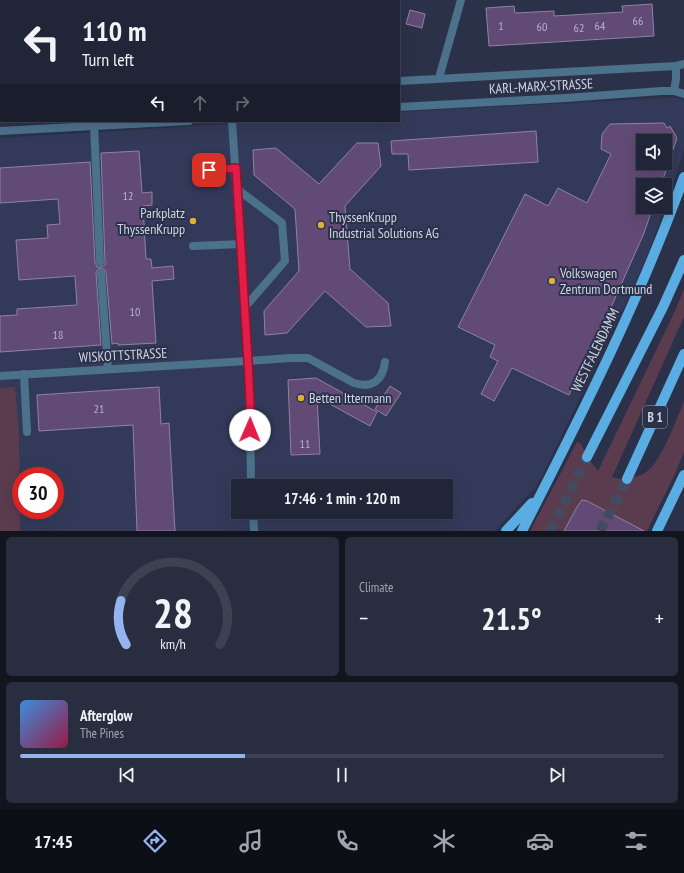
<!DOCTYPE html>
<meta charset="utf-8">
<style>
body{margin:0;font-family:"PT Sans Narrow",sans-serif;background:#282d3f;color:#f1f3f6;height:100vh;display:flex;flex-direction:column;font-size:15px;white-space:nowrap}
*{box-sizing:border-box;margin:0}
p{font-size:13px;color:#a2a5ad}
.icon{flex:none;width:22px;height:22px;fill:none;stroke:currentColor;stroke-width:2;stroke-linecap:round;stroke-linejoin:round}
.map{position:relative;height:531px;overflow:hidden}
.panel{display:flex;flex-direction:column;gap:6px;padding:6px;background:#12141e;flex:1}
.panel>*{flex:none}
.hud{position:absolute;left:0px;top:0px;width:400px;height:122px;box-shadow:0 4px 16px #0002,0 0 0 1px #3d4252;background:#202537;color:#f1f3f6;overflow:hidden}
.tools{position:absolute;left:636px;top:134px;display:grid;gap:8px}
.tools a{display:grid;place-items:center;width:36px;height:36px;border-radius:0px;background:#202537;box-shadow:0 4px 16px #0002,0 0 0 1px #3d4252;font-size:20px}
.speed{position:absolute;left:12px;top:467px;display:flex;gap:8px;font-size:20px;font-weight:700;text-align:center}
.speed>*{display:grid;place-content:center;width:52px;height:52px;border-radius:50%;background:#202537;box-shadow:0 4px 16px #0002,0 0 0 1px #3d4252;line-height:1}
.speed .limit{border:6px solid #d22;background:#fff;color:#111}
.pin{position:absolute;display:grid;place-items:center;width:34px;height:34px;color:#fff;margin:-17px;border-radius:8px;box-shadow:0 2px 6px #0006}
.me{position:absolute;width:44px;margin:-22px;rotate:1deg;stroke-linejoin:round;filter:drop-shadow(0 0 3px #0008)}
.turn{display:flex;align-items:center;gap:14px;height:84px;padding:0 16px;font-size:18px}
.turn .icon{width:52px;height:52px;stroke-width:2.5}
.turn b{display:block;font-size:28px;line-height:34px}
.lanes{display:flex;align-items:center;height:38px;padding:0 16px;background:#0003;justify-content:center;gap:20px;direction:ltr}
.lanes .off{opacity:.35}
.big{font-size:30px;font-weight:800;line-height:1.1}
.panel .tile{flex:1;display:flex;flex-direction:column;justify-content:center;gap:6px;min-width:0;padding:0 14px;border-radius:6px;background:#282d3f}
.panel .dial{align-items:center;gap:0}
.dial svg{height:104px;overflow:visible;fill:none;stroke:#3d4252;stroke-width:7;stroke-linecap:round;text-anchor:middle}
.dial text{fill:#f1f3f6;stroke:none}
.song{display:flex;align-items:center;gap:12px}
.cover{width:48px;height:48px;border-radius:6px;background:linear-gradient(135deg,hsl(210 70% 55%),hsl(340 70% 35%))}
.played{height:4px;border-radius:2px;background:linear-gradient(90deg,#95b2f1 35%,#3d4252 35%)}
.keys{display:flex;justify-content:space-around;direction:ltr}
.heat{display:flex;justify-content:space-between;align-items:center;font-size:22px;direction:ltr}
.panel .tiles{flex:1;display:grid;gap:6px;grid-template-columns:1fr 1fr}
.tile:last-child{grid-column:span 2}
.trip{position:absolute;left:231px;top:479px;width:222px;height:40px;border-radius:0px;background:#202537;box-shadow:0 4px 16px #0002,0 0 0 1px #3d4252;font-weight:800;line-height:40px;text-align:center}
.tabs{display:flex;height:64px;justify-content:space-around;align-items:center;background:#0d0f16;color:#a2a5ad}
.tabs .icon{width:28px;height:28px}
.tabs .active{color:#95b2f1}
.tabs b{font-size:18px;color:#f1f3f6}
.map>svg:first-child{display:block}
</style>
<div class="map">
<svg width="684" height="531" viewBox="0 0 684 531">
<rect width="100%" height="100%" fill="#2b3149"/>
<!-- built -->
<path fill="#333a59" fill-rule="evenodd" d="M664,98H676L684,101V150L669,196L645,261L627,301L538,484L495,531H0V138L275,121H399V112ZM643,141H665V163H643ZM643,185H665V207H643ZM21,476H55V510H21ZM238,486H446V512H238Z"/>
<!-- green -->
<path fill="#5b3c4f" d="M684,289V317L612,477C624,481 640,478 650,469C663,456 676,420 684,402V452L674,476L647,531H530L577,442L581,444L587,457L598,471L674,313Z
M15,387L19,433L20,531H0V388Z"/>
<!-- building -->
<path fill="#614a75" stroke="#91829e" fill-rule="evenodd" d="M652,4L654,36L489,46L486,8L514,6L515,13L554,11V16L623,12L622,6Z
M410,10L425,14L422,28L406,24Z
M664,123L667,128L670,126L677,138L661,185H643V207H653L644,233L601,330H600L591,348L569,395L512,368L494,401L481,394L498,361L490,357L495,345L458,327L525,194L548,206L558,188L587,203L611,154L601,149L602,134L610,124ZM643,141H665V163H643Z
M536,131L538,162L409,170L408,154H392L391,141Z
M357,143H378L381,166L345,206L350,269L388,303L391,326L366,327L325,291L287,333L265,335L264,311L299,271L295,209L254,175L253,150L276,148L319,184Z
M139,151L142,193L152,192V205L143,206L146,259H151L152,268L173,266L174,279L152,281L156,343L118,345V343L112,344L106,273L105,270L101,268L98,269L96,273L101,345L0,352V316L17,315V309L77,305L75,276L19,280L16,240L48,238L47,225L60,224L58,199L0,203V168L90,162L95,262L97,267H101L105,265V262L101,153Z
M316,378L377,412L370,426L317,397L320,454L291,455L288,380Z
M390,386L401,393L386,416L375,409Z
M159,387L161,424L169,423L175,531H137L133,425L39,431L37,395Z
M582,500L587,501L644,531H564L577,507Z"/>
<g fill="none" stroke-linecap="round" stroke-linejoin="round">
<!-- primary-tunnel -->
<path stroke="#444a60" stroke-width="10" stroke-dasharray="10 5" stroke-linecap="butt" d="M550,531L587,457
M600,531L627,479"/>
<!-- service -->
<path stroke="#4b718b" stroke-width="8" d="M674,91L676,79V66
M94,125L100,262
M209,170L236,169
M237,189L282,223L285,261L245,307
M193,246L241,244
M101,273L108,369
M248,361L291,358H308L354,383C372,389 383,380 385,362
M24,374L27,432"/>
<!-- minor -->
<path stroke="#4b718b" stroke-width="8" d="M228,1V0
M439,78L461,0
M399,81L676,66L684,64
M0,104H1
M399,107L566,98L661,91H674L684,94
M232,121L248,361L250,402L251,486
M0,131L189,121
M0,376L248,361
M253,512L254,531"/>
<!-- primary -->
<path stroke="#5aade3" stroke-width="10" d="M587,457L663,307L684,260
M627,479L684,354
M506,531L532,503
M522,531C581,416 640,299 684,177
M657,531L684,475"/>
</g>
<g fill="none" stroke-linecap="round" stroke-linejoin="round">
<!-- route casing -->
<g stroke="#92132f" stroke-width="10">
<path id="route" d="M209,170L236,168L248,361L250,402V430"/>
</g>
<!-- route -->
<use href="#route" stroke="#e11d48" stroke-width="7"/>
</g>
<!-- markers -->
<g fill="#e1af34" stroke="#2b3149" stroke-width="1.5">
<circle cx="193" cy="221" r="4"/>
<circle cx="321" cy="225" r="4"/>
<circle cx="552" cy="281" r="4"/>
<circle cx="301" cy="398" r="4"/>
</g>
<g text-anchor="middle" stroke-width="4" stroke-linejoin="round" paint-order="stroke">
<!-- number labels -->
<g font-size="12" fill="#b5b2c9">
<text x="638" y="25">66</text>
<text x="501" y="30">1</text>
<text x="600" y="30">64</text>
<text x="542" y="31">60</text>
<text x="579" y="32">62</text>
<text x="128" y="200">12</text>
<text x="135" y="316">10</text>
<text x="58" y="339">18</text>
<text x="99" y="413">21</text>
<text x="305" y="448">11</text>
</g>
<!-- shield labels -->
<rect fill="#2b3149" stroke="#9fa4b6" stroke-width="1" x="643" y="406" width="24" height="22" rx="3"/>
<g font-size="13" font-weight="bold" fill="#d1d5e5">
<text x="655" y="422">B 1</text>
</g>
<!-- street labels -->
<g font-size="14" fill="#d1d5e5" stroke="#2b3149">
<text transform="translate(541 86) rotate(-3)" y="5">KARL-MARX-STRASSE</text>
<text transform="translate(595 350) rotate(-64)" y="5">WESTFALENDAMM</text>
<text transform="translate(123 355) rotate(-3)" y="5">WISKOTTSTRASSE</text>
</g>
<!-- poi labels -->
<g font-size="14" fill="#d1d5e5" stroke="#2b3149" text-anchor="start">
<text x="185" y="218" text-anchor="end">Parkplatz<tspan x="185" dy="16">ThyssenKrupp</tspan></text>
<text x="329" y="222">ThyssenKrupp<tspan x="329" dy="16">Industrial Solutions AG</tspan></text>
<text x="560" y="278">Volkswagen<tspan x="560" dy="16">Zentrum Dortmund</tspan></text>
<text x="309" y="403">Betten Ittermann</text>
</g>
</g>
</svg>
<div class="tools">
<a><svg class="icon" aria-label="sound" viewBox="0 0 24 24"><path d="M4 9h4l5-4v14l-5-4H4zM17 9q2 3 0 6"/></svg></a>
<a><svg class="icon" aria-label="layers" viewBox="0 0 24 24"><path d="M12 4l9 5-9 5-9-5zM3 14l9 5 9-5"/></svg></a>
</div>
<div class="speed"><div class="limit">30</div></div>
<div class="pin" style="left:209px;top:170px;background:#d93025"><svg class="icon" aria-label="arrive" viewBox="0 0 24 24"><path d="M6 21V4h12l-3 4 3 4H6"/></svg></div>
<svg class="me" style="left:250px;top:430px" viewBox="-20 -20 40 40"><circle r="19" fill="#fff"/><path d="M0-13L10 11 0 6-10 11z" fill="#e11d48"/></svg>
<div class="trip">17:46 · 1 min · 120 m</div>
<div class="hud">
<div class="turn"><svg class="icon" aria-label="left" viewBox="0 0 24 24"><path d="M17 20v-9H6M10 6l-5 5 5 5"/></svg><div><b>110 m</b>Turn left</div></div>
<div class="lanes"><svg class="icon" aria-label="left" viewBox="0 0 24 24"><path d="M17 20v-9H6M10 6l-5 5 5 5"/></svg><svg class="icon off" aria-label="ahead" viewBox="0 0 24 24"><path d="M12 20V5M6 11l6-6 6 6"/></svg><svg class="icon off" aria-label="right" viewBox="0 0 24 24"><path d="M7 20v-9h11M14 6l5 5-5 5"/></svg></div>
</div>
</div>
<section class="panel">
<div class="tiles">
<div class="tile dial"><svg viewBox="0 0 100 80">
<path d="M14 69A42 42 0 1 1 86 69"/>
<path d="M14 69A42 42 0 0 1 10 35" stroke="#95b2f1"/>
<text x="50" y="56" font-size="32" font-weight="700">28</text>
<text x="50" y="72" font-size="11">km/h</text>
</svg></div>
<div class="tile"><p>Climate</p>
<div class="heat"><a>−</a><b class="big">21.5°</b><a>+</a></div>
</div>
<div class="tile">
<div class="song"><i class="cover"></i><div><b>Afterglow</b><p>The Pines</p></div></div>
<div class="played"></div>
<div class="keys"><svg class="icon" aria-label="previous" viewBox="0 0 24 24"><path d="M18 5L8 12l10 7zM5 5v14"/></svg><svg class="icon" aria-label="pause" viewBox="0 0 24 24"><path d="M8 5v14M16 5v14"/></svg><svg class="icon" aria-label="next" viewBox="0 0 24 24"><path d="M6 5l10 7-10 7zM19 5v14"/></svg></div>
</div>
</div>
</section>
<nav class="tabs">
<b>17:45</b>
<svg class="icon active" aria-label="directions" viewBox="0 0 24 24"><path d="M12 3l9 9-9 9-9-9zM9 14v-3h6M13 9l2 2-2 2"/></svg>
<svg class="icon" aria-label="music" viewBox="0 0 24 24"><path d="M9 18V5l10-2v13"/><circle cx="6" cy="18" r="3"/><circle cx="16" cy="16" r="3"/></svg>
<svg class="icon" aria-label="phone" viewBox="0 0 24 24"><path d="M5 4h4l2 5-3 2q2 4 5 5l2-3 5 2v4C11 20 4 13 5 4z"/></svg>
<svg class="icon" aria-label="climate" viewBox="0 0 24 24"><path d="M12 3v18M4 7l16 10M4 17L20 7"/></svg>
<svg class="icon" aria-label="car" viewBox="0 0 24 24"><path d="M5 17H2v-5l4-1 3-4h7l3 4 3 1v5h-3M9 17h6M6 11h13"/><circle cx="7" cy="17" r="2"/><circle cx="17" cy="17" r="2"/></svg>
<svg class="icon" aria-label="filters" viewBox="0 0 24 24"><path d="M4 7h16M4 17h16"/><circle cx="9" cy="7" r="2"/><circle cx="15" cy="17" r="2"/></svg>
</nav>
